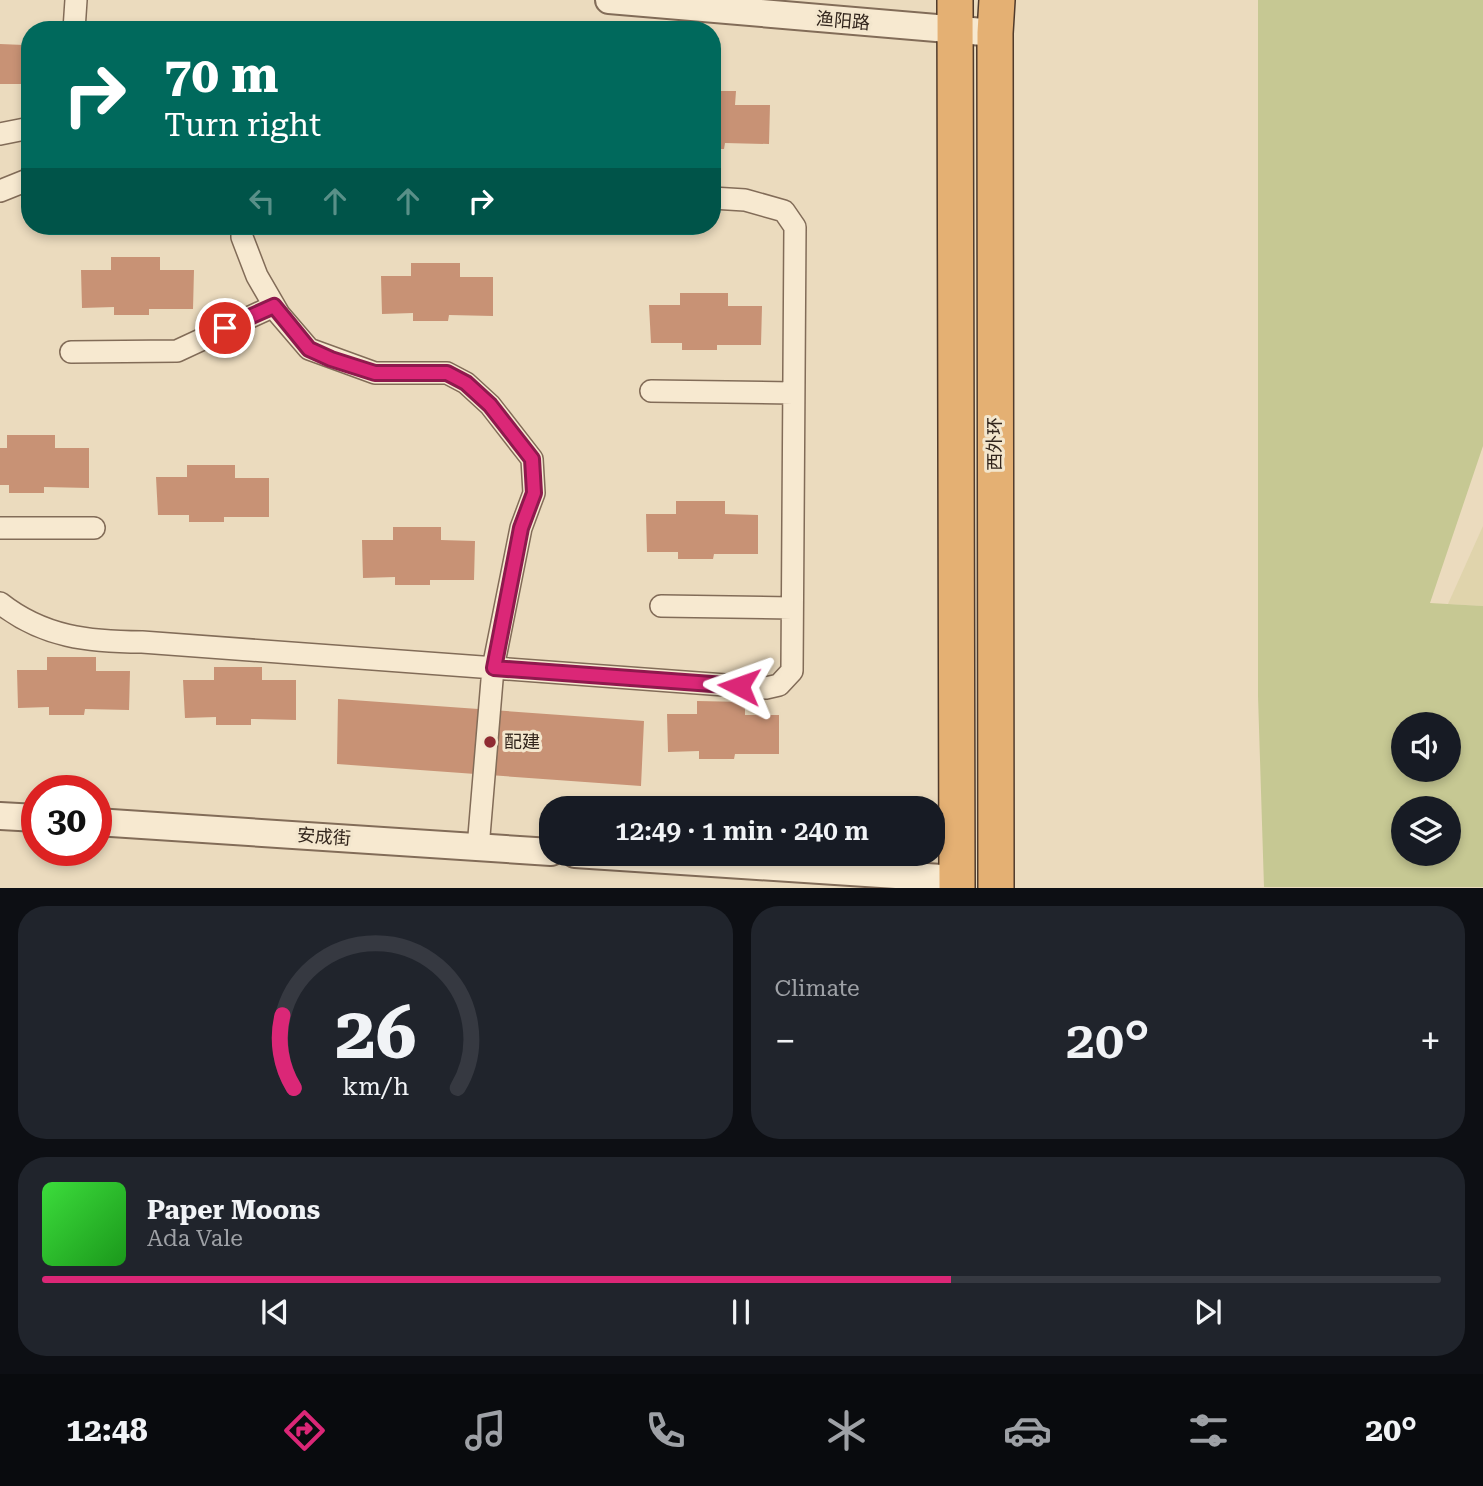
<!DOCTYPE html>
<meta charset="utf-8">
<style>
body{margin:0;font-family:"Roboto Serif","Noto Sans SC",serif;background:#20242c;color:#f1f3f6;height:100vh;display:flex;flex-direction:column;font-size:26px;white-space:nowrap}
*{box-sizing:border-box;margin:0}
p{font-size:23px;color:#9ea1a6}
.icon{flex:none;width:38px;height:38px;fill:none;stroke:currentColor;stroke-width:2;stroke-linecap:round;stroke-linejoin:round}
.map{position:relative;height:888px;overflow:hidden}
.sheet{display:flex;flex-direction:column;gap:18px;padding:18px;background:#0d0f14;flex:1}
.sheet>*{flex:none}
.hud{position:absolute;left:21px;top:21px;width:700px;height:214px;border-radius:28px;box-shadow:0 4px 10px #0003;background:#00695c;color:#fff;overflow:hidden}
.controls{position:absolute;left:1391px;top:712px;display:grid;gap:14px}
.controls a{display:grid;place-items:center;width:70px;height:70px;border-radius:50%;background:#171b24;box-shadow:0 4px 10px #0003;font-size:35px}
.speed{position:absolute;left:21px;top:775px;display:flex;gap:14px;font-size:35px;font-weight:700;text-align:center}
.speed>*{display:grid;place-content:center;width:91px;height:91px;border-radius:50%;background:#171b24;box-shadow:0 4px 10px #0003;line-height:1}
.speed .limit{border:10px solid #d22;background:#fff;color:#111}
.pin{position:absolute;display:grid;place-items:center;width:60px;height:60px;color:#fff;margin:-30px;border:4px solid #fff;border-radius:50%;box-shadow:0 2px 7px #0007}
.me{position:absolute;width:77px;margin:-38px;rotate:274deg;stroke-linejoin:round;filter:drop-shadow(0 0 5px #0008)}
.turn{display:flex;align-items:center;gap:24px;height:147px;padding:0 28px;font-size:32px}
.turn .icon{width:91px;height:91px;stroke-width:2.5}
.turn b{display:block;font-size:49px;line-height:60px}
.lanes{display:flex;align-items:center;height:66px;padding:0 28px;background:#0003;justify-content:center;gap:35px;direction:ltr}
.lanes .off{opacity:.35}
.big{font-size:52px;font-weight:600;line-height:1.1}
.sheet .widget{flex:1;display:flex;flex-direction:column;justify-content:center;gap:10px;min-width:0;padding:0 24px;border-radius:28px;background:#20242c}
.sheet .dial{align-items:center;gap:0}
.dial svg{height:182px;overflow:visible;fill:none;stroke:#363941;stroke-width:7;stroke-linecap:round;text-anchor:middle}
.dial text{fill:#f1f3f6;stroke:none}
.song{display:flex;align-items:center;gap:21px}
.cover{width:84px;height:84px;border-radius:10px;background:linear-gradient(135deg,hsl(120 70% 55%),hsl(120 70% 35%))}
.played{height:7px;border-radius:4px;background:linear-gradient(90deg,#db2777 65%,#363941 65%)}
.keys{display:flex;justify-content:space-around;direction:ltr}
.heat{display:flex;justify-content:space-between;align-items:center;font-size:38px;direction:ltr}
.sheet .tiles{flex:1;display:grid;gap:18px;grid-template-columns:1fr 1fr}
.widget:last-child{grid-column:span 2}
.trip{position:absolute;left:539px;top:796px;width:406px;height:70px;border-radius:28px;background:#171b24;box-shadow:0 4px 10px #0003;font-weight:600;line-height:70px;text-align:center}
.dock{display:flex;height:112px;justify-content:space-around;align-items:center;background:#090b0e;color:#9ea1a6}
.dock .icon{width:49px;height:49px}
.dock .active{color:#db2777}
.dock b{font-size:32px;color:#f1f3f6}
.map>svg:first-child{display:block}
</style>
<div class="map">
<svg width="1483" height="888" viewBox="0 0 1483 888">
<rect width="100%" height="100%" fill="#ebdbbe"/>
<!-- farmland -->
<path fill="#e0d4ac" d="M1483,526V606L1448,604Z"/>
<!-- green -->
<path fill="#c6c893" fill-rule="evenodd" d="M1258,0H1483V446L1430,603L1483,606V887H1264L1258,696ZM1404,724H1449V770H1404ZM1404,808H1449V854H1404Z"/>
<!-- building -->
<path fill="#c89275" d="M0,44L24,45L23,84H0Z
M712,91H736L735,105H770L769,144L725,143L724,149H712Z
M111,257H160V270H194L193,309H149V315H114V307L82,308L81,270H111Z
M411,263H460V277H493V316L449,315L448,321H413V313L382,314L381,276H411Z
M680,293H728V306H762L761,345H717V350H682V343H651L649,305H680Z
M7,435H55V448H89V488L44,487V493H9V485H0V448H7Z
M187,465H235V478H269V517H224V522H189V515H158L156,477H187Z
M676,501H725V514L758,515V554H714L713,559H678V552H647L646,514H676Z
M393,527H441V540L475,541L474,580H430V585H395V577L363,578L362,540H393Z
M47,657H96V671H130L129,710L85,709L84,715H49V707L18,708L17,670H47Z
M214,667H262V680H296V720L251,719V725H216V717L185,718L183,680H214Z
M338,699L644,721L641,786L337,764Z
M697,701L745,702V715H779V754H735L734,759H699V751L668,752L667,714H697Z"/>
<g fill="none" stroke-linecap="round" stroke-linejoin="round">
<!-- minor casing -->
<g stroke="#826c58" stroke-width="24">
<path id="minor" d="M74,30L76,0
M0,134L30,128
M0,191L30,179
M242,226V237L257,276L279,314L309,349L375,373H447L466,383L490,405L532,459L534,493L521,528L493,668L478,848
M71,352L177,351L274,306
M651,391L793,393
M0,528H94
M0,603C43,637 89,642 142,642L766,688L779,685L792,671L795,227L784,211L745,200L712,198
M661,606L792,608"/>
</g>
<!-- tertiary casing -->
<g stroke="#826c58" stroke-width="30">
<path id="tertiary" d="M609,0L995,33
M0,816L37,818
M96,822L551,852
M575,854L957,879"/>
</g>
<!-- trunk casing -->
<g stroke="#503b2c" stroke-width="38">
<path id="trunk" d="M955,0L957,888
M996,888L995,33L997,0"/>
</g>
<!-- minor -->
<use href="#minor" stroke="#f7e9d0" stroke-width="21"/>
<!-- tertiary -->
<use href="#tertiary" stroke="#f7e9d0" stroke-width="26"/>
<!-- trunk -->
<use href="#trunk" stroke="#e4b073" stroke-width="35"/>
</g>
<g fill="none" stroke-linecap="round" stroke-linejoin="round">
<!-- route casing -->
<g stroke="#8e194d" stroke-width="18">
<path id="route" d="M225,328L274,306L309,349L331,359L375,373H447L466,383L490,405L532,459L534,493L521,528L494,668L739,686"/>
</g>
<!-- route -->
<use href="#route" stroke="#db2777" stroke-width="12"/>
</g>
<!-- markers -->
<circle fill="#8f2b32" stroke="#f3e6cd" stroke-width="2.5" cx="490" cy="742" r="7"/>
<g text-anchor="middle" stroke-width="6" stroke-linejoin="round" paint-order="stroke">
<!-- street labels -->
<g font-size="18" fill="#32251c" stroke="#f3e6cd">
<text transform="translate(843 21) rotate(5)" y="6">渔阳路</text>
<text transform="translate(995 444) rotate(-90)" y="6">西外环</text>
<text transform="translate(324 837) rotate(4)" y="6">安成街</text>
</g>
<!-- poi labels -->
<g font-size="18" fill="#32251c" stroke="#f3e6cd" text-anchor="start">
<text x="504" y="748">配建</text>
</g>
</g>
</svg>
<div class="controls">
<a><svg class="icon" aria-label="sound" viewBox="0 0 24 24"><path d="M4 9h4l5-4v14l-5-4H4zM17 9q2 3 0 6"/></svg></a>
<a><svg class="icon" aria-label="layers" viewBox="0 0 24 24"><path d="M12 4l9 5-9 5-9-5zM3 14l9 5 9-5"/></svg></a>
</div>
<div class="speed"><div class="limit">30</div></div>
<div class="pin" style="left:225px;top:328px;background:#d93025"><svg class="icon" aria-label="arrive" viewBox="0 0 24 24"><path d="M6 21V4h12l-3 4 3 4H6"/></svg></div>
<svg class="me" style="left:739px;top:686px" viewBox="-20 -20 40 40"><path d="M0-17L14 15 0 8-14 15z" fill="#db2777" stroke="#fff" stroke-width="4"/></svg>
<div class="trip">12:49 · 1 min · 240 m</div>
<div class="hud">
<div class="turn"><svg class="icon" aria-label="right" viewBox="0 0 24 24"><path d="M7 20v-9h11M14 6l5 5-5 5"/></svg><div><b>70 m</b>Turn right</div></div>
<div class="lanes"><svg class="icon off" aria-label="left" viewBox="0 0 24 24"><path d="M17 20v-9H6M10 6l-5 5 5 5"/></svg><svg class="icon off" aria-label="ahead" viewBox="0 0 24 24"><path d="M12 20V5M6 11l6-6 6 6"/></svg><svg class="icon off" aria-label="ahead" viewBox="0 0 24 24"><path d="M12 20V5M6 11l6-6 6 6"/></svg><svg class="icon" aria-label="right" viewBox="0 0 24 24"><path d="M7 20v-9h11M14 6l5 5-5 5"/></svg></div>
</div>
</div>
<section class="sheet">
<div class="tiles">
<div class="widget dial"><svg viewBox="0 0 100 80">
<path d="M14 69A42 42 0 1 1 86 69"/>
<path d="M14 69A42 42 0 0 1 9 37" stroke="#db2777"/>
<text x="50" y="56" font-size="32" font-weight="700">26</text>
<text x="50" y="72" font-size="11">km/h</text>
</svg></div>
<div class="widget"><p>Climate</p>
<div class="heat"><a>−</a><b class="big">20°</b><a>+</a></div>
</div>
<div class="widget">
<div class="song"><i class="cover"></i><div><b>Paper Moons</b><p>Ada Vale</p></div></div>
<div class="played"></div>
<div class="keys"><svg class="icon" aria-label="previous" viewBox="0 0 24 24"><path d="M18 5L8 12l10 7zM5 5v14"/></svg><svg class="icon" aria-label="pause" viewBox="0 0 24 24"><path d="M8 5v14M16 5v14"/></svg><svg class="icon" aria-label="next" viewBox="0 0 24 24"><path d="M6 5l10 7-10 7zM19 5v14"/></svg></div>
</div>
</div>
</section>
<nav class="dock">
<b>12:48</b>
<svg class="icon active" aria-label="directions" viewBox="0 0 24 24"><path d="M12 3l9 9-9 9-9-9zM9 14v-3h6M13 9l2 2-2 2"/></svg>
<svg class="icon" aria-label="music" viewBox="0 0 24 24"><path d="M9 18V5l10-2v13"/><circle cx="6" cy="18" r="3"/><circle cx="16" cy="16" r="3"/></svg>
<svg class="icon" aria-label="phone" viewBox="0 0 24 24"><path d="M5 4h4l2 5-3 2q2 4 5 5l2-3 5 2v4C11 20 4 13 5 4z"/></svg>
<svg class="icon" aria-label="climate" viewBox="0 0 24 24"><path d="M12 3v18M4 7l16 10M4 17L20 7"/></svg>
<svg class="icon" aria-label="car" viewBox="0 0 24 24"><path d="M5 17H2v-5l4-1 3-4h7l3 4 3 1v5h-3M9 17h6M6 11h13"/><circle cx="7" cy="17" r="2"/><circle cx="17" cy="17" r="2"/></svg>
<svg class="icon" aria-label="filters" viewBox="0 0 24 24"><path d="M4 7h16M4 17h16"/><circle cx="9" cy="7" r="2"/><circle cx="15" cy="17" r="2"/></svg>
<b>20°</b>
</nav>
